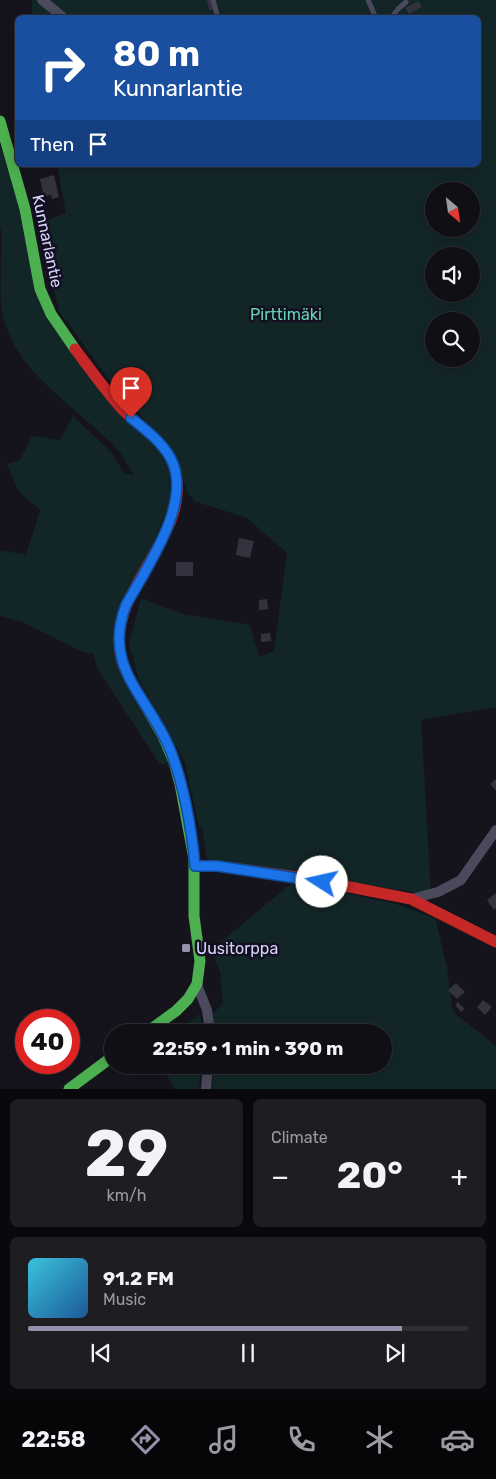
<!DOCTYPE html>
<meta charset="utf-8">
<style>
body{margin:0;font-family:Rubik,sans-serif;background:#1e1d22;color:#f1f3f6;height:100vh;display:flex;flex-direction:column;font-size:19px;white-space:nowrap}
*{box-sizing:border-box;margin:0}
p{font-size:16px;color:#9c9ca0}
.icon{flex:none;width:28px;height:28px;fill:none;stroke:currentColor;stroke-width:2;stroke-linecap:round;stroke-linejoin:round}
.map{position:relative;height:1089px;overflow:hidden}
.details{display:flex;flex-direction:column;gap:10px;padding:10px;background:#09080c;flex:1}
.details>*{flex:none}
.banner{position:absolute;left:15px;top:15px;width:466px;height:152px;border-radius:8px;box-shadow:0 2px 12px #0003,0 0 0 1px #302f34;background:#1a4fa0;color:#fff;overflow:hidden}
.needle{width:32px;rotate:151deg}
.tools{position:absolute;left:425px;top:182px;display:grid;gap:10px}
.tools a{display:grid;place-items:center;width:55px;height:55px;border-radius:50%;background:#100f15;box-shadow:0 2px 12px #0003,0 0 0 1px #302f34;font-size:25px}
.speed{position:absolute;left:15px;top:1009px;display:flex;gap:10px;font-size:25px;font-weight:700;text-align:center}
.speed>*{display:grid;place-content:center;width:65px;height:65px;border-radius:50%;background:#100f15;box-shadow:0 2px 12px #0003,0 0 0 1px #302f34;line-height:1}
.speed .limit{border:8px solid #d22;background:#fff;color:#111}
.pin{position:absolute;display:grid;place-items:center;width:42px;height:42px;color:#fff;margin:-51px -21px;border-radius:50% 50% 50% 0;rotate:-45deg;box-shadow:0 0 5px #0007}
.pin .icon{rotate:45deg}
.me{position:absolute;width:55px;margin:-28px;rotate:280deg;stroke-linejoin:round;filter:drop-shadow(0 0 4px #0008)}
.turn{display:flex;align-items:center;gap:18px;height:105px;padding:0 15px;font-size:22px}
.turn .icon{width:65px;height:65px;stroke-width:2.5}
.turn b{display:block;font-size:35px;line-height:42px}
.then{display:flex;align-items:center;height:48px;padding:0 15px;background:#0003;gap:10px;font-size:19px}
.big{font-size:38px;font-weight:700;line-height:1.1}
.details .card{flex:1;display:flex;flex-direction:column;justify-content:center;gap:8px;min-width:0;padding:0 18px;border-radius:8px;background:#1e1d22}
.details .dial{align-items:center;gap:0}
.dial b{font-size:65px;line-height:1}
.song{display:flex;align-items:center;gap:15px}
.cover{width:60px;height:60px;border-radius:8px;background:linear-gradient(135deg,hsl(190 70% 55%),hsl(210 70% 35%))}
.played{height:5px;border-radius:2px;background:linear-gradient(90deg,#9490ac 85%,#302f34 85%)}
.keys{display:flex;justify-content:space-around;direction:ltr}
.heat{display:flex;justify-content:space-between;align-items:center;font-size:28px;direction:ltr}
.details .tiles{flex:1;display:grid;gap:10px;grid-template-columns:1fr 1fr}
.card:last-child{grid-column:span 2}
.trip{position:absolute;left:104px;top:1024px;width:288px;height:50px;border-radius:25px;background:#100f15;box-shadow:0 2px 12px #0003,0 0 0 1px #302f34;font-weight:700;line-height:50px;text-align:center}
.tabs{display:flex;height:80px;justify-content:space-around;align-items:center;background:#060608;color:#9c9ca0}
.tabs .icon{width:35px;height:35px}
.tabs .current{color:#9490ac}
.tabs b{font-size:22px;color:#f1f3f6}
.map>svg:first-child{display:block}
</style>
<div class="map">
<svg width="496" height="1089" viewBox="0 0 496 1089">
<rect width="100%" height="100%" fill="#15141c"/>
<!-- green -->
<path fill="#132627" fill-rule="evenodd" d="M32,0H496V707L421,720L431,895L207,859L202,827H199L185,763L139,680L129,644L141,598L183,614L250,625L259,657L274,651L287,553L247,518L194,501L192,496H189L173,453L107,377L59,311L38,225L66,213L57,165H479V18H32ZM434,191H471V229H434ZM434,256H471V294H434ZM434,321H471V359H434Z
M0,145L20,202L36,291L156,446L169,469L170,503L114,635L171,765L159,763L97,668L93,653H85L22,622L0,616V550L26,555L40,510L19,492L7,464L20,460L32,436L60,440L73,416L111,452L124,473L134,475C128,467 124,457 117,449C112,442 104,437 98,431C58,393 11,366 1,307C0,283 1,258 2,234L0,227Z
M293,882L396,904L435,918L447,968L453,1012L496,1046V1089H212L214,1065H382V1032H215L212,1015L223,1003L220,972L211,950Z
M200,1014L203,1032H175Z
M162,1065H202L199,1089H174Z"/>
<!-- building -->
<path fill="#33323e" d="M207,0H212L214,10H209Z
M419,1L422,7L409,14L405,8Z
M54,175L59,197L52,199L51,195L44,196L40,179Z
M239,538L254,541L250,558L236,555Z
M176,562H193V576H176Z
M267,599L268,609L259,610V600Z
M270,633L271,641L261,642V634Z
M496,779V791L490,784Z
M496,893V908L494,910L487,900Z
M456,983L465,992L457,999L448,990Z
M483,1000L492,1007L485,1015L477,1007Z
M458,1002L465,1009L461,1012L455,1005Z"/>
<g fill="none" stroke-linecap="round" stroke-linejoin="round">
<!-- lane -->
<path stroke="#4b4a5c" stroke-width="5" d="M213,0L218,18
M368,0L376,18
M391,18L398,9L406,2"/>
<!-- street -->
<path stroke="#4b4a5c" stroke-width="10" d="M42,0L64,18
M411,899L438,892L461,880L496,830
M197,985L207,1010L210,1032
M206,1089L208,1065"/>
<!-- fast -->
<path stroke="#4caf50" stroke-width="11" d="M0,121L25,209L40,289L51,314L75,349
M137,691L163,736L174,762L180,784L194,859V916L200,961L197,984L188,999L176,1011L147,1032
M69,1089L112,1057"/>
<!-- jam -->
<path stroke="#c62828" stroke-width="11" d="M75,349C90,369 105,390 122,409C139,427 164,440 173,464C198,531 109,585 120,653C122,666 130,680 137,691
M195,866H217L304,878L411,899L496,942"/>
</g>
<g fill="none" stroke-linecap="round" stroke-linejoin="round">
<!-- route casing -->
<g stroke="#114b97" stroke-width="12">
<path id="route" d="M131,418C146,430 162,442 171,459C193,502 147,567 126,605C102,667 147,695 169,747C183,780 192,830 195,866H217L322,882"/>
</g>
<!-- route -->
<use href="#route" stroke="#1a73e8" stroke-width="9"/>
</g>
<!-- markers -->
<rect fill="#9490ac" stroke="#121020" stroke-width="2" x="181" y="943" width="10" height="10" rx="2.5"/>
<g text-anchor="middle" stroke-width="5" stroke-linejoin="round" paint-order="stroke">
<!-- street labels -->
<g font-size="16" fill="#d8d3fa" stroke="#121020">
<text transform="translate(48 241) rotate(78)" y="6">Kunnarlantie</text>
</g>
<!-- park labels -->
<g font-size="16" fill="#68d2b8" stroke="#121020">
<text x="286" y="320">Pirttimäki</text>
</g>
<!-- poi labels -->
<g font-size="16" fill="#d8d3fa" stroke="#121020" text-anchor="start">
<text x="196" y="954">Uusitorppa</text>
</g>
</g>
</svg>
<div class="tools">
<a><svg class="needle" viewBox="-14 -14 28 28"><path d="M0-13l5 13h-10z" fill="#e53935"/><path d="M0 13l5-13h-10z" fill="#9c9ca0"/></svg></a>
<a><svg class="icon" aria-label="sound" viewBox="0 0 24 24"><path d="M4 9h4l5-4v14l-5-4H4zM17 9q2 3 0 6"/></svg></a>
<a><svg class="icon" aria-label="search" viewBox="0 0 24 24"><circle cx="10" cy="10" r="6"/><path d="M15 15l6 6"/></svg></a>
</div>
<div class="speed"><div class="limit">40</div></div>
<div class="pin" style="left:131px;top:418px;background:#d93025"><svg class="icon" aria-label="arrive" viewBox="0 0 24 24"><path d="M6 21V4h12l-3 4 3 4H6"/></svg></div>
<svg class="me" style="left:322px;top:882px" viewBox="-20 -20 40 40"><circle r="19" fill="#fff"/><path d="M0-13L10 11 0 6-10 11z" fill="#1a73e8"/></svg>
<div class="trip">22:59 · 1 min · 390 m</div>
<div class="banner">
<div class="turn"><svg class="icon" aria-label="right" viewBox="0 0 24 24"><path d="M7 20v-9h11M14 6l5 5-5 5"/></svg><div><b>80 m</b>Kunnarlantie</div></div>
<div class="then">Then<svg class="icon" aria-label="arrive" viewBox="0 0 24 24"><path d="M6 21V4h12l-3 4 3 4H6"/></svg></div>
</div>
</div>
<section class="details">
<div class="tiles">
<div class="card dial"><b>29</b><p>km/h</p></div>
<div class="card"><p>Climate</p>
<div class="heat"><a>−</a><b class="big">20°</b><a>+</a></div>
</div>
<div class="card">
<div class="song"><i class="cover"></i><div><b>91.2 FM</b><p>Music</p></div></div>
<div class="played"></div>
<div class="keys"><svg class="icon" aria-label="previous" viewBox="0 0 24 24"><path d="M18 5L8 12l10 7zM5 5v14"/></svg><svg class="icon" aria-label="pause" viewBox="0 0 24 24"><path d="M8 5v14M16 5v14"/></svg><svg class="icon" aria-label="next" viewBox="0 0 24 24"><path d="M6 5l10 7-10 7zM19 5v14"/></svg></div>
</div>
</div>
</section>
<nav class="tabs">
<b>22:58</b>
<svg class="icon current" aria-label="directions" viewBox="0 0 24 24"><path d="M12 3l9 9-9 9-9-9zM9 14v-3h6M13 9l2 2-2 2"/></svg>
<svg class="icon" aria-label="music" viewBox="0 0 24 24"><path d="M9 18V5l10-2v13"/><circle cx="6" cy="18" r="3"/><circle cx="16" cy="16" r="3"/></svg>
<svg class="icon" aria-label="phone" viewBox="0 0 24 24"><path d="M5 4h4l2 5-3 2q2 4 5 5l2-3 5 2v4C11 20 4 13 5 4z"/></svg>
<svg class="icon" aria-label="climate" viewBox="0 0 24 24"><path d="M12 3v18M4 7l16 10M4 17L20 7"/></svg>
<svg class="icon" aria-label="car" viewBox="0 0 24 24"><path d="M5 17H2v-5l4-1 3-4h7l3 4 3 1v5h-3M9 17h6M6 11h13"/><circle cx="7" cy="17" r="2"/><circle cx="17" cy="17" r="2"/></svg>
</nav>
